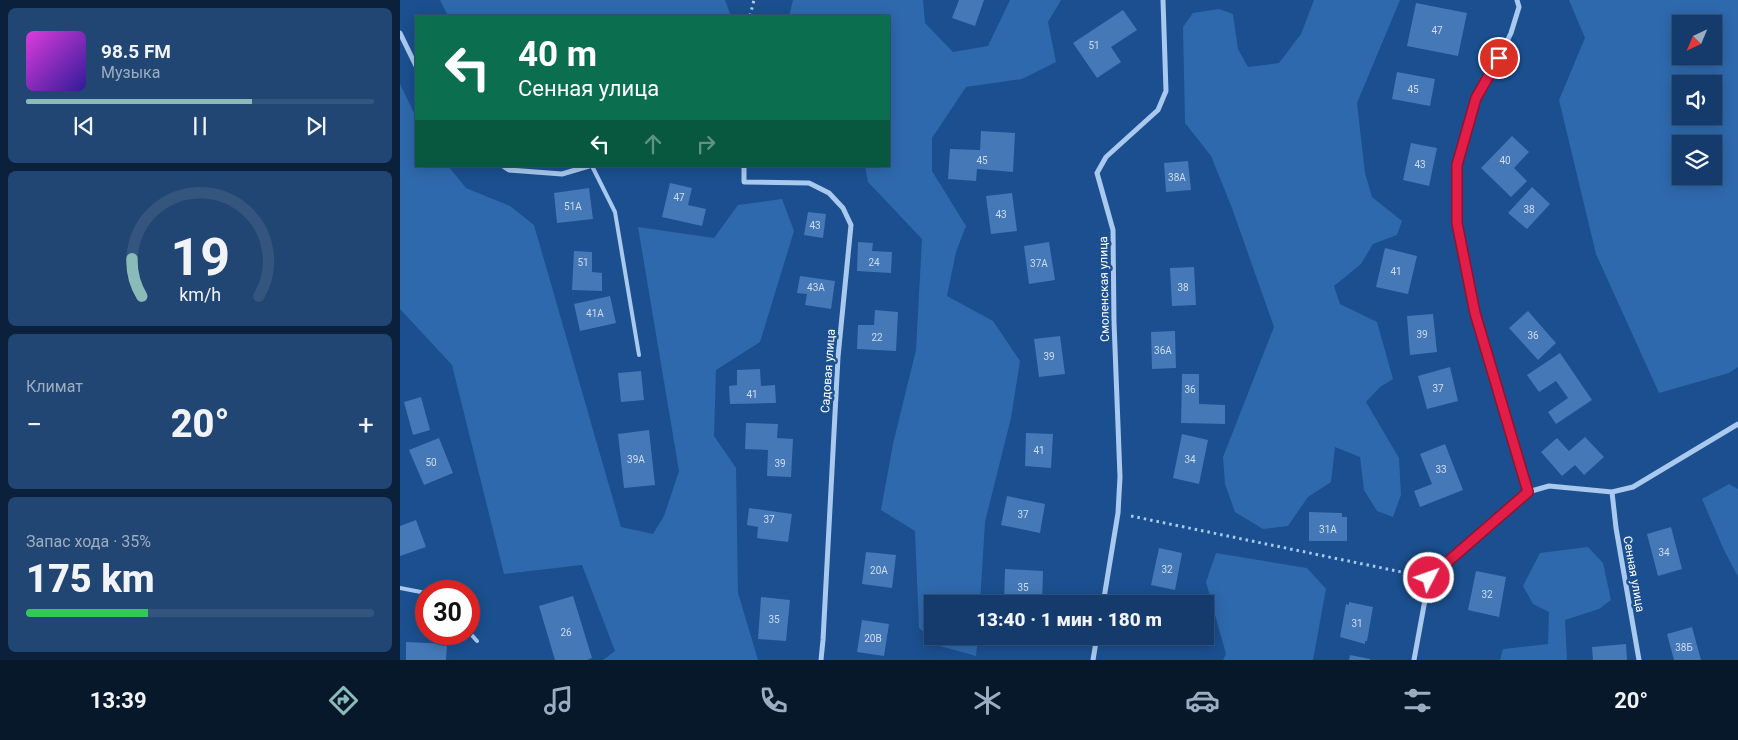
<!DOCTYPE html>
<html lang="ru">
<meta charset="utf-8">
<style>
body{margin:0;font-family:Roboto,sans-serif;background:#214673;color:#f1f3f6;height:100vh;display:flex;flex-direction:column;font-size:19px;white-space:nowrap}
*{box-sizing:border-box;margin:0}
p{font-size:16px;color:#9dadc1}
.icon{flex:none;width:28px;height:28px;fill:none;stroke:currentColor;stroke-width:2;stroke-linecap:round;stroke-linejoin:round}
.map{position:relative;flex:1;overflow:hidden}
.side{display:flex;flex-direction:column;gap:8px;padding:8px;background:#0b203b;width:400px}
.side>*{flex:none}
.guide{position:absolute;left:15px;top:15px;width:475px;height:152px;border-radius:0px;box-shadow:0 2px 12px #0003,0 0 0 1px #33557e;background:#0b6e4f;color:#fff;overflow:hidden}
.needle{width:32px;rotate:224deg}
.buttons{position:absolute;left:1272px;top:15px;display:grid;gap:10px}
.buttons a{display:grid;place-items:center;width:50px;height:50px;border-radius:0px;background:#143b6b;box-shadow:0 2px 12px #0003,0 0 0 1px #33557e;font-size:25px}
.speed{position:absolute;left:15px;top:580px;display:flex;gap:10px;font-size:25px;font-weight:700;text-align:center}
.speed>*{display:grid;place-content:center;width:65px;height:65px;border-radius:50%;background:#143b6b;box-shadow:0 2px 12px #0003,0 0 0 1px #33557e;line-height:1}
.speed .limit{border:8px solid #d22;background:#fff;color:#111}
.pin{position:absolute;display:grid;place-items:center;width:42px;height:42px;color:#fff;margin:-21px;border:2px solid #fff;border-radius:50%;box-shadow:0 1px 5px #0007}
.me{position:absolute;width:55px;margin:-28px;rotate:49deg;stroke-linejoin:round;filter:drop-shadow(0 0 4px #0008)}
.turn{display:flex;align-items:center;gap:18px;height:105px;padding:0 20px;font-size:22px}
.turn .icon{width:65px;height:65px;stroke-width:2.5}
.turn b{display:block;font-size:35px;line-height:42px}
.lanes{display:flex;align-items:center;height:48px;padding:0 20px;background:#0003;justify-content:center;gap:25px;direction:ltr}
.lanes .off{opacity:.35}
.big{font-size:38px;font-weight:800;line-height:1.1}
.side .tile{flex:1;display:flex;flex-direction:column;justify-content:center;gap:8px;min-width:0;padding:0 18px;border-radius:8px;background:#214673}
.side .dial{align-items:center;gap:0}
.dial svg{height:130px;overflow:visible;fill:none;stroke:#33557e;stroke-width:7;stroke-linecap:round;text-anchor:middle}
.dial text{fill:#f1f3f6;stroke:none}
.song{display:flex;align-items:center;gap:15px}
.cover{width:60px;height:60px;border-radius:8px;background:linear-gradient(135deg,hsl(300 70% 55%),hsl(250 70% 35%))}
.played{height:5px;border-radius:2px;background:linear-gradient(90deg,#8bbbb9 65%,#33557e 65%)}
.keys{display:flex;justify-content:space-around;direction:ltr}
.heat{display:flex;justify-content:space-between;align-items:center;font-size:28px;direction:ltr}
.charge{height:8px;border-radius:4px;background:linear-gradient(90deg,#34c759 35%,#33557e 0)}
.trip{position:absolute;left:524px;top:595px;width:290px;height:50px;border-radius:0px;background:#143b6b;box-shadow:0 2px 12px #0003,0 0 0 1px #33557e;font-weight:800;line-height:50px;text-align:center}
.menu{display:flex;height:80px;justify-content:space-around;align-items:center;background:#08182b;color:#9dadc1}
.menu .icon{width:35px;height:35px}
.menu .current{color:#8bbbb9}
.menu b{font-size:22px;color:#f1f3f6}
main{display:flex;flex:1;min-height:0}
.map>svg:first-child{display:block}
</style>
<main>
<section class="side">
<div class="tile">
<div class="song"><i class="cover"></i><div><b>98.5 FM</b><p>Музыка</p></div></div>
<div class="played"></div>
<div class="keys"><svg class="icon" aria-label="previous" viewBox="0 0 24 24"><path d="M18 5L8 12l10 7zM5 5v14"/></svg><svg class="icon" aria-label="pause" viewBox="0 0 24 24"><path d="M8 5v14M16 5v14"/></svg><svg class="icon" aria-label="next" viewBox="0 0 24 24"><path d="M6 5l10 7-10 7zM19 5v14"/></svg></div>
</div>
<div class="tile dial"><svg viewBox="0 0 100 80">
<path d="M14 69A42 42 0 1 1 86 69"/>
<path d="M14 69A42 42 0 0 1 8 46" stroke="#8bbbb9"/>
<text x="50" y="56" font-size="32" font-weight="700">19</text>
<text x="50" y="72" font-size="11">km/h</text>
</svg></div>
<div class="tile"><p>Климат</p>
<div class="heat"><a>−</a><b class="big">20°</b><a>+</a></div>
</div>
<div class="tile"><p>Запас хода · 35%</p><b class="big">175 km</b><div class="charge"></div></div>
</section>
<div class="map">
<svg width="1338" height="660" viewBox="0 0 1338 660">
<rect width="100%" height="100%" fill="#1b4f8f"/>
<!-- green -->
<path fill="#2e69ad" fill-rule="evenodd" d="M40,0H325L331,16H48Z
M393,0H523L525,23L553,52L588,46L610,0H661L648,22L656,62L622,79L566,87L532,138V171L566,226L556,252L547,296L593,321L620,361L611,418L585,522L580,604H532V636H578L576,656L540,646L519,628L515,531L481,510L493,444L516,350L522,239L468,182L465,166H489V16H389Z
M914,0H1000L957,103L965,173L972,197L1002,221L997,235L973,244L961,264L934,286L940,304L977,322L993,379L980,387L966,402L999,458L1001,495L993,517L977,511L964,490L960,457L935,447L931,482L908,497L888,526L863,529L835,512L825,484L823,457L874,327L832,208L811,156L785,123L783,27L793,13L819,9L833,14L838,49L848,67L879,63L901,34Z
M1169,0H1338V367L1329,373L1259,393L1196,254L1159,100L1185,38ZM1281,24H1314V56H1281ZM1281,84H1314V116H1281ZM1281,144H1314V176H1281Z
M0,84L16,117V166H48L66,188L110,206L134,225L221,527L253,534L264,516L279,471L238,227L314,238L338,205L382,199L394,231L360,342L316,370L314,436L336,468L338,593L358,660H203L215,651L182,565L104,574L52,365L0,309Z
M1329,484L1338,489V577L1324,550L1302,499Z
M1188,547L1203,563L1211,600L1199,609L1165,620L1167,660H1100L1103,649L1148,644L1149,612L1133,604L1123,586L1140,553Z
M816,553L907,568L926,589L913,660H823L826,654L806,582Z"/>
<!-- building -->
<path fill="#4478b7" d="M559,0H584L575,26L552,18Z
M1016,3L1067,13L1058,56L1007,46Z
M723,10L737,30L711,47L721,62L697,78L673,43Z
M997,72L1035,79L1030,106L992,99Z
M581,131L615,133L613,172L577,169L576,181L548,179L550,149L580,150Z
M1112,136L1129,152L1114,168L1127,181L1111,197L1081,168Z
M1011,143L1037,148L1029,186L1003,180Z
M788,161L791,190L766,192L764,163Z
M270,183L292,188L288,205L306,209L302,226L262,217Z
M1132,187L1150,204L1127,229L1108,213Z
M189,188L193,219L157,223L154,193Z
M612,193L617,231L591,234L586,196Z
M408,212L426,214L423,238L404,235Z
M458,242L473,243L472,251L492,252L491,273L457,271Z
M649,242L655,280L629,284L624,246Z
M985,248L1017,256L1008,294L976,287Z
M174,251L192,252V272L202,273V291L172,290Z
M794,267L796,305L772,306L770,268Z
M400,276L435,281L431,309L405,305L407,294L397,293Z
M210,296L216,323L180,331L174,304Z
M475,310L498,312L496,351L457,349L458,325H474Z
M1128,311L1156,343L1138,360L1109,328Z
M1033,314L1037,352L1010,355L1007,316Z
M775,331L776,368L752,369L751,332Z
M660,336L665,374L639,377L634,339Z
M1160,353L1192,400L1156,424L1148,412L1168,398L1156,381L1139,392L1127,375Z
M1050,367L1058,401L1027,409L1018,376Z
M360,369L361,386L375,385L376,403L330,404L329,386L337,385V370Z
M241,371L244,400L221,402L218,373Z
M782,374H799V404L825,405V424L781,423Z
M21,397L30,430L13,435L4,402Z
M346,423L378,424L377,438L393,439L391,477L367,476L368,450L345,449Z
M249,430L255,485L224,488L218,434Z
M626,433L653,434L651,468L625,466Z
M782,434L808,440L799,484L773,478Z
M1185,437L1204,457L1184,475L1175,465L1162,476L1141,452L1157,438L1169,451Z
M39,438L53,473L24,485L9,450Z
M1045,444L1063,490L1020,507L1014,491L1032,484L1020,454Z
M607,496L645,504L640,533L601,525Z
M349,508L392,514L388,542L357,538L358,527L347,525Z
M909,512L942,513V517H947V541H909Z
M16,520L26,547L0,556V526Z
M1271,527L1282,569L1258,576L1247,534Z
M759,548L782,553L775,590L751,585Z
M466,552L496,555L492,588L462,584Z
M605,569L643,571L642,604H604Z
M1076,571L1106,577L1099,617L1068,610Z
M173,596L192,658L187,660H155L139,606Z
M361,597L390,600L386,641L358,639Z
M949,602L973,607L967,641H965V644L940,637L946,604L949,605Z
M462,620L489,624L484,656L457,652Z
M1292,627L1301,660H1274L1267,634Z
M6,642L47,644L46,660H6Z
M1226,644L1227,660H1193L1192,647Z
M950,655L970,659V660H949Z"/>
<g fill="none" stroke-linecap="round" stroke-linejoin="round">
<!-- path -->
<path stroke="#a9c9ee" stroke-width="3" stroke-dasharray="2.5 4" stroke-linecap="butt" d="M350,16L354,0
M731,516L1016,575"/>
<!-- lane -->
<path stroke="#a9c9ee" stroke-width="4" d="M192,166L215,212L239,355
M0,588L26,593
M69,632L77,641"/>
<!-- street -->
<path stroke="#a9c9ee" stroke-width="5" d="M0,33L16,66
M103,166L109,170L162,174L189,166
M344,166V182L409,183L429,193L443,208L451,225L438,357L423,640L421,660
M1128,492L1149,486L1212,492L1233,487L1338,424
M1212,492L1216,528L1239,660
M703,604L718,513L720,477L714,322L713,230L697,173L706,157L758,110L766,91L763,0
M693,660L697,636
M1014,660L1029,578L1128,492L1075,313L1057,223V165L1076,98L1099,58L1111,33L1119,7L1117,0"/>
</g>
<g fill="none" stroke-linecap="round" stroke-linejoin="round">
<!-- route casing -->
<g stroke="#92132f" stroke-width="12">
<path id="route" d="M1029,578L1128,492L1075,313L1057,223V165L1076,98L1099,58"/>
</g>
<!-- route -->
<use href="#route" stroke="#e11d48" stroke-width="9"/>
</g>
<g text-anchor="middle" stroke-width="5" stroke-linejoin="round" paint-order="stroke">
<!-- number labels -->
<g font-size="10" fill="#d0dded">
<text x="1037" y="34">47</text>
<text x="694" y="49">51</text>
<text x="1013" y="93">45</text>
<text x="582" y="164">45</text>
<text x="1105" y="164">40</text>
<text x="1020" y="168">43</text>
<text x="777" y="181">38А</text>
<text x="279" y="201">47</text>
<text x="173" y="210">51А</text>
<text x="1129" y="213">38</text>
<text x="601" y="218">43</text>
<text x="415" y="229">43</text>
<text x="183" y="266">51</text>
<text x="474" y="266">24</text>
<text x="639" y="267">37А</text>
<text x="996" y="275">41</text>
<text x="416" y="291">43А</text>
<text x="783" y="291">38</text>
<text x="195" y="317">41А</text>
<text x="1022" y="338">39</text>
<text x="1133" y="339">36</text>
<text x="477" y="341">22</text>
<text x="763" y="354">36А</text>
<text x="649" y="360">39</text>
<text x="1038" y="392">37</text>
<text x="790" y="393">36</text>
<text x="352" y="398">41</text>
<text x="639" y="454">41</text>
<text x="236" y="463">39А</text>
<text x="790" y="463">34</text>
<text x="31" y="466">50</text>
<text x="380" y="467">39</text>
<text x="1041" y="473">33</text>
<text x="623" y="518">37</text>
<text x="369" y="523">37</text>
<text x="928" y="533">31А</text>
<text x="1264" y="556">34</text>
<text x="767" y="573">32</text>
<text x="479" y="574">20А</text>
<text x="623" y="591">35</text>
<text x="1087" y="598">32</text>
<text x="374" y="623">35</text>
<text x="957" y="627">31</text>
<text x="166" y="636">26</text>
<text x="473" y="642">20В</text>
<text x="1284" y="651">38Б</text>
</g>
<!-- street labels -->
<g font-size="12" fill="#fff" stroke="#1b4f8f">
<text transform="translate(704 289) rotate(-91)" y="4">Смоленская улица</text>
<text transform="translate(428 371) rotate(-86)" y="4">Садовая улица</text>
<text transform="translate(1234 574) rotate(80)" y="4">Сенная улица</text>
</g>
</g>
</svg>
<div class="buttons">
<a><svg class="needle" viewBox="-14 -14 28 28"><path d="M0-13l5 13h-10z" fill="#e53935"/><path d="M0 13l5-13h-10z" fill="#9dadc1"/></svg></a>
<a><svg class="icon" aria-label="sound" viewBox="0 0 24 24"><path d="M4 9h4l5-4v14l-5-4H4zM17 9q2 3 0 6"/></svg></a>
<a><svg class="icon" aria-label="layers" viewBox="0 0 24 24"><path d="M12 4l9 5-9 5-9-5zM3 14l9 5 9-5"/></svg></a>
</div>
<div class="speed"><div class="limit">30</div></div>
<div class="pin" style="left:1099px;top:58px;background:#d93025"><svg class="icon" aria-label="arrive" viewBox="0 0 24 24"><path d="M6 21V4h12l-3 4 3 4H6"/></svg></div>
<svg class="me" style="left:1029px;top:578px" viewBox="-20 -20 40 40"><circle r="17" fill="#e11d48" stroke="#fff" stroke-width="3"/><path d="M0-11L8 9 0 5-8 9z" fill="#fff"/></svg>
<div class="trip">13:40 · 1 мин · 180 m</div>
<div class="guide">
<div class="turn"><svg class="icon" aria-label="left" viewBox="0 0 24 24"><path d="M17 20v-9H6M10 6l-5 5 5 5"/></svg><div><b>40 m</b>Сенная улица</div></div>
<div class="lanes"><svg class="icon" aria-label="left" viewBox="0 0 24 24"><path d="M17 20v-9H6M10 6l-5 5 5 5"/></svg><svg class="icon off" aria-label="ahead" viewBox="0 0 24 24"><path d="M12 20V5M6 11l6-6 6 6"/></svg><svg class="icon off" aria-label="right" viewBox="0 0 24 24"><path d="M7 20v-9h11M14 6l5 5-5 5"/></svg></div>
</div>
</div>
</main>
<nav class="menu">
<b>13:39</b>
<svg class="icon current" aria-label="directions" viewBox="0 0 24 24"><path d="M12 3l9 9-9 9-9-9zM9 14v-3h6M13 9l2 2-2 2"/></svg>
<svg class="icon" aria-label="music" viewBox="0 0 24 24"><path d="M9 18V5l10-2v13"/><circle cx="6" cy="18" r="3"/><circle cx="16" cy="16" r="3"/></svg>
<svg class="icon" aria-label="phone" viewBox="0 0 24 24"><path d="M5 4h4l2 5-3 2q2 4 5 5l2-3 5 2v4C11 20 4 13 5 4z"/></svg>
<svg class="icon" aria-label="climate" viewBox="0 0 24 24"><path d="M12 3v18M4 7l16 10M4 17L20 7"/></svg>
<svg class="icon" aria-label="car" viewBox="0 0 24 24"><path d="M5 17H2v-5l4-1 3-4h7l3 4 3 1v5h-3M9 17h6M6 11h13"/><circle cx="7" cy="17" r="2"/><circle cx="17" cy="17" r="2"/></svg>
<svg class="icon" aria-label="filters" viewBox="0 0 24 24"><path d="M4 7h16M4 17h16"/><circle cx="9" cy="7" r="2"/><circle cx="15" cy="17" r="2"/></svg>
<b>20°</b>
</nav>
